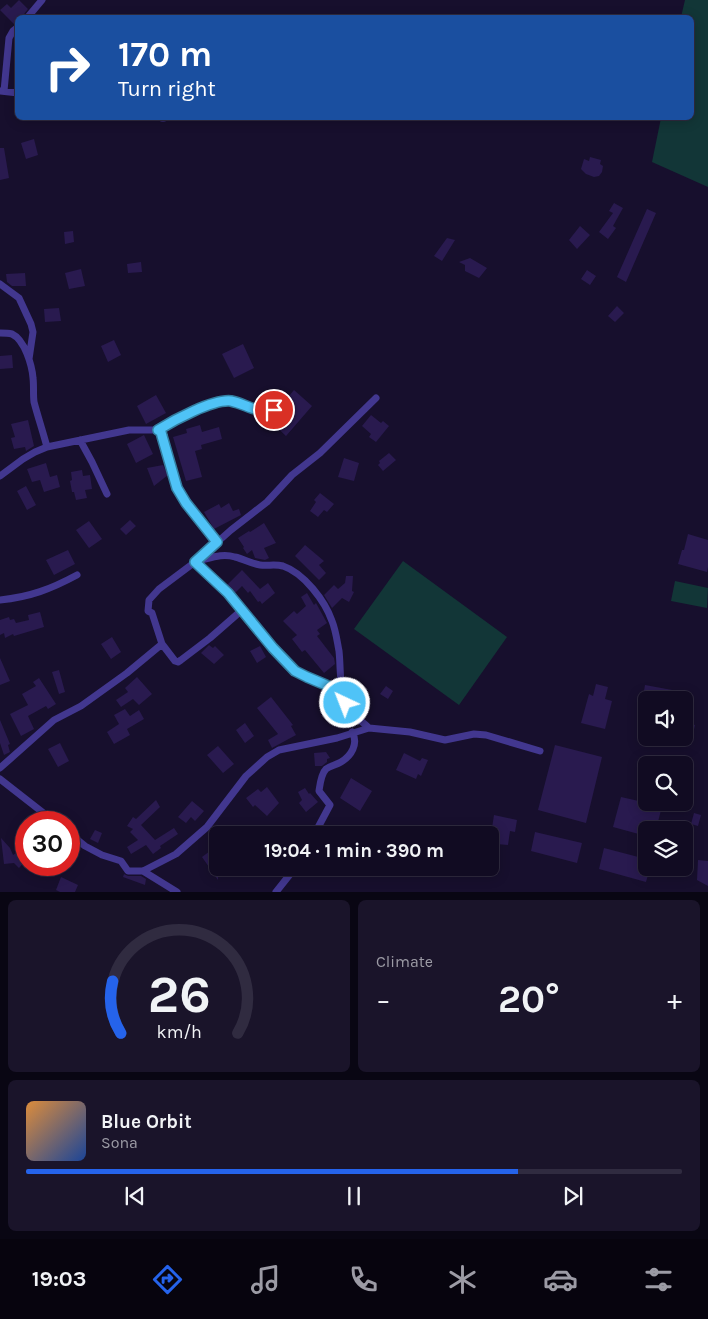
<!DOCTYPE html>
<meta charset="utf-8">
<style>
body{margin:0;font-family:Karla,sans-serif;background:#1a142a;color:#f1f3f6;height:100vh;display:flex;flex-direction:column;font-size:19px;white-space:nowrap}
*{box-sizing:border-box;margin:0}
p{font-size:16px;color:#9c9ba5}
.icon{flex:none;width:28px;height:28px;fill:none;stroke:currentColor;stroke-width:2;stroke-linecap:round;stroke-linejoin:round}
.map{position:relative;height:892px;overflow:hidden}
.details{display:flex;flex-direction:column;gap:8px;padding:8px;background:#090613;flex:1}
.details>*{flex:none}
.top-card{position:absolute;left:15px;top:15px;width:679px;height:105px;border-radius:8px;box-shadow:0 2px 12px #0003,0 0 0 1px #302b40;background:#1a4fa0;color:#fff;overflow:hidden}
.tools{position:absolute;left:638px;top:691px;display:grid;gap:10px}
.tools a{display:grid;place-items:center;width:55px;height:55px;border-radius:8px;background:#110b22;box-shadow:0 2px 12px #0003,0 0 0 1px #302b40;font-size:25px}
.speed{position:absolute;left:15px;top:811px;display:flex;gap:10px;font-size:25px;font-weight:700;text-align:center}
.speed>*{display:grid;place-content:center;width:65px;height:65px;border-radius:50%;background:#110b22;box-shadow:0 2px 12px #0003,0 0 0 1px #302b40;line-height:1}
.speed .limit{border:8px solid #d22;background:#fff;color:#111}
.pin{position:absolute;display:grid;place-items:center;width:42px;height:42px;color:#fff;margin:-21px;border:2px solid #fff;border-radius:50%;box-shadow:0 1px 5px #0007}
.me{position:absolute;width:55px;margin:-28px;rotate:317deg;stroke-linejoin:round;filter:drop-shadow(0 0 4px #0008)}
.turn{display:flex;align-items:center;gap:18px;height:105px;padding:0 20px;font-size:22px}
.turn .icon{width:65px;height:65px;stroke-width:2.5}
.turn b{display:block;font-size:35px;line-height:42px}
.big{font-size:38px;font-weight:700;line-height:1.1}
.details .tile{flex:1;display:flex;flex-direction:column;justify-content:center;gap:8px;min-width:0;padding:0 18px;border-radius:8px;background:#1a142a}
.details .dial{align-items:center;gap:0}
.dial svg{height:130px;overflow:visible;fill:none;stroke:#302b40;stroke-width:7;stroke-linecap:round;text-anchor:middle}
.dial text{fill:#f1f3f6;stroke:none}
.song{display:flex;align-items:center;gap:15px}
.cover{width:60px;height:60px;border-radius:8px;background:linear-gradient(135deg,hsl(30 70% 55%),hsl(220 70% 35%))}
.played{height:5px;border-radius:2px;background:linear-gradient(90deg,#2563eb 75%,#302b40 75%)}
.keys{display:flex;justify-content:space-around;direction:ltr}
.heat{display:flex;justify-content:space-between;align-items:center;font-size:28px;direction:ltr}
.details .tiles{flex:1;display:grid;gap:8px;grid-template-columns:1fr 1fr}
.tile:last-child{grid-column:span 2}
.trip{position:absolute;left:209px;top:826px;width:290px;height:50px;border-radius:8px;background:#110b22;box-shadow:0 2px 12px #0003,0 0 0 1px #302b40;font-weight:700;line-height:50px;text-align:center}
.tab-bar{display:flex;height:80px;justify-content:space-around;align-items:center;background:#07040e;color:#9c9ba5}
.tab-bar .icon{width:35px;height:35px}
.tab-bar .on{color:#2563eb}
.tab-bar b{font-size:22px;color:#f1f3f6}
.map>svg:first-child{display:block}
</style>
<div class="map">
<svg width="708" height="892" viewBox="0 0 708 892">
<rect width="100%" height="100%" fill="#170f2d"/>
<!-- green -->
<path fill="#123637" d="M685,0H708V187L652,162L661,118H691V18L681,17Z
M403,561L507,637L459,705L354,629Z
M675,581L708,588L707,608L671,601Z"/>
<!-- building -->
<path fill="#291a4f" d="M19,0L28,9L21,18H18V21L14,24L0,10L7,4L11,8Z
M34,139L38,155L26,159L21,143Z
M0,148H4L9,178L0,180Z
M590,157L601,160L600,164L603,166L602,172L599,176L594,177L586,174L581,169L584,159L589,161Z
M614,203L623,208L613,226L616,228L608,239L599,232L613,213L609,211Z
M647,209L656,213L626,282L617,277Z
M580,226L590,235L577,249L569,240Z
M73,231L74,242L65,244L64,232Z
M447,238L455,240L442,261L434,256Z
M470,258L487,268L479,278L465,271V265L459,262Z
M141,262L142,272L128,273L127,264Z
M81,269L85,286L69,289L65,273Z
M587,270L596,276L590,285L581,279Z
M25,273L26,286H12L7,282L6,274Z
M617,306L624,313L615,322L608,316Z
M59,308L61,321L45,322L44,309Z
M114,340L121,355L108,362L101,346Z
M243,344L254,368L234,378L222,354Z
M12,355L13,368L0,369V356Z
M294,390L312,406L286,436L268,419L272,415H276L278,413L279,408Z
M156,395L166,413L146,424L137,406Z
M371,415L381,423L383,421L389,426L376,442L369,437L371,434L362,426Z
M28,420L34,446L26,451L25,447L14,449L11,438L15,437L11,424Z
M200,425L202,432L219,427L222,439L201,445L202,449L195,451L202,477L186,481L173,437L187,433L186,429Z
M144,435L153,454L136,463L127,444Z
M389,453L396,460L383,471L378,465L380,463L379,461Z
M344,458L359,463L354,481L338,477Z
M46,463L50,477L57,475L60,487L44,492L40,480L32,482L27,469Z
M163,465L168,475L154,486L147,468Z
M82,470L83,476L90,475L92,489L85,490L87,498L76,500L74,492H72L70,481L72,480L71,472Z
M26,486L36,505L27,510L17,491Z
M320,493L334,504L327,512L324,510L318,517L310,511L316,502L314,500Z
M229,503L233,511L239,509L241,515L214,529L204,512L219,504L221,508Z
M130,520L136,526L126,535L120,529Z
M89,521L102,539L89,548L76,530Z
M264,523L276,543L264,548L269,558L265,560L255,558L252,550L247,554L243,548L244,547L238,538L249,531L250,532Z
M688,534L708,540V567L707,572L678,564L682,550H684Z
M305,545L324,561L319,565L326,573L319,580L295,556Z
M68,550L75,564L54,575L46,560Z
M242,570L260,589L268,583L275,593L262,604L260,601L258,602L250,591L248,593L242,586L235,593L227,585Z
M346,576H353L352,591L354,592L349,602L342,598L332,608L324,595L334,585L338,589L345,583Z
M307,593L314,605L316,603L327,623L317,630L320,634L317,636L334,658L335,664L324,673L305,650L302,652L292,639L297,635L283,621L294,611L297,614L306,606L301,597Z
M40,612L44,627L14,636L13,634L5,638L4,633L0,635V620L9,617L10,620L14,619L16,623L29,620L28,615Z
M112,637L121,652L111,659L101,644Z
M209,645L213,648L215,646L224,655L214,664L201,653Z
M260,646L266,657L257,663L250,651Z
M0,658L10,681L0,685Z
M59,670L65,692L59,694L52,672Z
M137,677L152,694L139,705L133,699L121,707L116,700L128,692L125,688Z
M39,678L56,704L48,709L46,706L28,716L34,729L21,736L10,714L28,705L22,694L36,686L33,682Z
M596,684L608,687L605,699L612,701L605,729L581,723L589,694L593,696Z
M645,685L683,692L681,700H645H646V733L637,731Z
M386,686L393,691L388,699L380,694Z
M271,697L293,725L291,726L296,735L272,748L268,740L278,734L257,708Z
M125,709L130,716L139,710L144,719L127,729L130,735L114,744L107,732L119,724L114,715Z
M0,720L10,744L8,745L10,752L4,755L0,743Z
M684,722L695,725L691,743L684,742Z
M245,723L254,736L245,743L236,730Z
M60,743L69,761L58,767L48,749Z
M555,745L602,757L586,823L538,810Z
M218,746L234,764L223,773L207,755Z
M326,752L330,758L327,759V762L322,766H315L314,753Z
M404,753L420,761L422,758L428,760L421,776L418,774L416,779L396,770Z
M351,778L372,791L360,811L340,798Z
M267,787L279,803L267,816L255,805L253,807L246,798L258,789L261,792Z
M305,788L309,794L310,793L318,802L306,812L299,803L302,800L298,792Z
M621,797L652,804L653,802H663L656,830H646V836L613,827Z
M156,800L160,807L141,825L155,840L174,828L178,834L160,846L161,848L153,854L146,845L131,854L127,847L138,840L130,832L133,829L127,826L133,817L136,819Z
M192,801L204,811L195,821L191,817L186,823L178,817Z
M694,813L701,815L698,826L691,824Z
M494,815L517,820L515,832L510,831L508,845L496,844L498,829L492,828Z
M95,830L102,833L98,843L90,839Z
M535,832L582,843L577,863L531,851Z
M1,838L10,848L13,855L26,847V860L19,868L14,863L4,864Z
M604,848L646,859V868H650L646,882L599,869Z
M210,851L218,862V880L202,857Z
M698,860L708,861V886L697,880Z
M124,874L128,876H141L146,879L145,885L123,877Z
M61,877L78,885L75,892H60L56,890Z"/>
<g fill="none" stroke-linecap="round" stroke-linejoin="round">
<!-- street -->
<path stroke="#42378f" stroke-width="7" d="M27,18L42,0
M0,91L18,93
M4,91L9,38L13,31L18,27
M162,118H164
M0,284L19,298L31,324L33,332L29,359
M0,333C4,333 8,333 12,334C25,340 32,366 33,378C34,386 33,394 34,402C38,417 43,432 47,447
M158,430L177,419L210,404L224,401L234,402L258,410H274
M80,440L92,462L107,494
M0,476L23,459L35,452L47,447L129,430H158L161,432L162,436L177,488L186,503L217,542
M198,561C211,558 222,553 235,557C244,559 252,564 260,565C268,566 275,564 283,566C304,573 325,601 332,621C336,631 337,641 339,651C341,669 339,687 345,704C349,713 362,721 369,728
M195,562L228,593L273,648L295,671L307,677L326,685L343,694
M0,600C30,597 51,589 77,575
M162,644L175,661L178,662L181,660L210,638L242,610
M0,768L54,720L81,706L127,673L162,644L152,613L148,611L149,600L159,589L195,562L231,530L267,502L292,475L320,453L376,398
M0,779L55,822
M69,833L85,846L102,855L121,861L128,871H143L176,854L207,827L246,776L267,757L279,750L337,738L369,728L410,732L445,740L474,734L486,735L540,751
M314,835L330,805L319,791C320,784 321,774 326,769C330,766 336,765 341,762C351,756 359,744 352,732
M143,871L177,892
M276,892L295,868"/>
</g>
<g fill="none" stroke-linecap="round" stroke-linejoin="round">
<!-- route casing -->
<g stroke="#337fa1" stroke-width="12">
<path id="route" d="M274,410C268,410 263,411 258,410C249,408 241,403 231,401C213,399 174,420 158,430L161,432L162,436L177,488L186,503L217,542L195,562L228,593L273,648L295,671L307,677L326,685L343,694L345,703"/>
</g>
<!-- route -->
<use href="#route" stroke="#4fc3f7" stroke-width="9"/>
</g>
</svg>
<div class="tools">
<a><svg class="icon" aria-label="sound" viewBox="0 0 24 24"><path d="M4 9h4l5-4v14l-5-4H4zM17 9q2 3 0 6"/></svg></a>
<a><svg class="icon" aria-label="search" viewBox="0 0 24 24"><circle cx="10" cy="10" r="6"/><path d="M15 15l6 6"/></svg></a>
<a><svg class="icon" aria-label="layers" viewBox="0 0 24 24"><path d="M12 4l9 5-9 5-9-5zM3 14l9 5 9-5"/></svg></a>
</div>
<div class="speed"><div class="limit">30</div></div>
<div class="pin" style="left:274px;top:410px;background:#d93025"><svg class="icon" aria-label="arrive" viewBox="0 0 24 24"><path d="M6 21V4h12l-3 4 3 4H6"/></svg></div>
<svg class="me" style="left:345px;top:703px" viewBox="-20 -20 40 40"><circle r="17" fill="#4fc3f7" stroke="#fff" stroke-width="3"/><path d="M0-11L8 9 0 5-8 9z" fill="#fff"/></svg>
<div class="trip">19:04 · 1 min · 390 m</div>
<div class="top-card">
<div class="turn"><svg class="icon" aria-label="right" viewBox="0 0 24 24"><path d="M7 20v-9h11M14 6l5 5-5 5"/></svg><div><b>170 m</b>Turn right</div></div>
</div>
</div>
<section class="details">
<div class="tiles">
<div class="tile dial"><svg viewBox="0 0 100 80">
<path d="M14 69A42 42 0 1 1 86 69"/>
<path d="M14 69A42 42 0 0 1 9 37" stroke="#2563eb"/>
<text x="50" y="56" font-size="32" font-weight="700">26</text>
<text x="50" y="72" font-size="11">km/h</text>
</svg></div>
<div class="tile"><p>Climate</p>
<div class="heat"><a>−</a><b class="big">20°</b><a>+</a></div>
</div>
<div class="tile">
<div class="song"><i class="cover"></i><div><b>Blue Orbit</b><p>Sona</p></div></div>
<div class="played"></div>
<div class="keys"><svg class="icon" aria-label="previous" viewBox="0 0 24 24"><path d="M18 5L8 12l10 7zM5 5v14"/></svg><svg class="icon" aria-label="pause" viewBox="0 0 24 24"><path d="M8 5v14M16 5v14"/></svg><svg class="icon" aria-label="next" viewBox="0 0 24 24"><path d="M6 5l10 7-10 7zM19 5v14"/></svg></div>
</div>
</div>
</section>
<nav class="tab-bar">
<b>19:03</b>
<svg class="icon on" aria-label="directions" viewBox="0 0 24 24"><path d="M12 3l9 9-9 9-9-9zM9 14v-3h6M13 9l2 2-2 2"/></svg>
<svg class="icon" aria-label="music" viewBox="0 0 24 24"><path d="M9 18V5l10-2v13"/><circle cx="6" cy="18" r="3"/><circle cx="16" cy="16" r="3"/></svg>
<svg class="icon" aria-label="phone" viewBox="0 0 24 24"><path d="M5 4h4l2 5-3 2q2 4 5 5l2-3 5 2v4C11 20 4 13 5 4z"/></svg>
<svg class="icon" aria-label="climate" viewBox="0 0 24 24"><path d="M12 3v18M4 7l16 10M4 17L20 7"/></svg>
<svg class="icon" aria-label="car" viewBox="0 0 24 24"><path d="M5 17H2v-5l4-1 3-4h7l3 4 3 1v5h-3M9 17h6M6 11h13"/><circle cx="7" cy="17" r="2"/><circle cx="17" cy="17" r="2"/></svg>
<svg class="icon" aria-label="filters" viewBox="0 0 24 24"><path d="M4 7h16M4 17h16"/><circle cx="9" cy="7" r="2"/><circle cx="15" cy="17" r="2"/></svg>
</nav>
